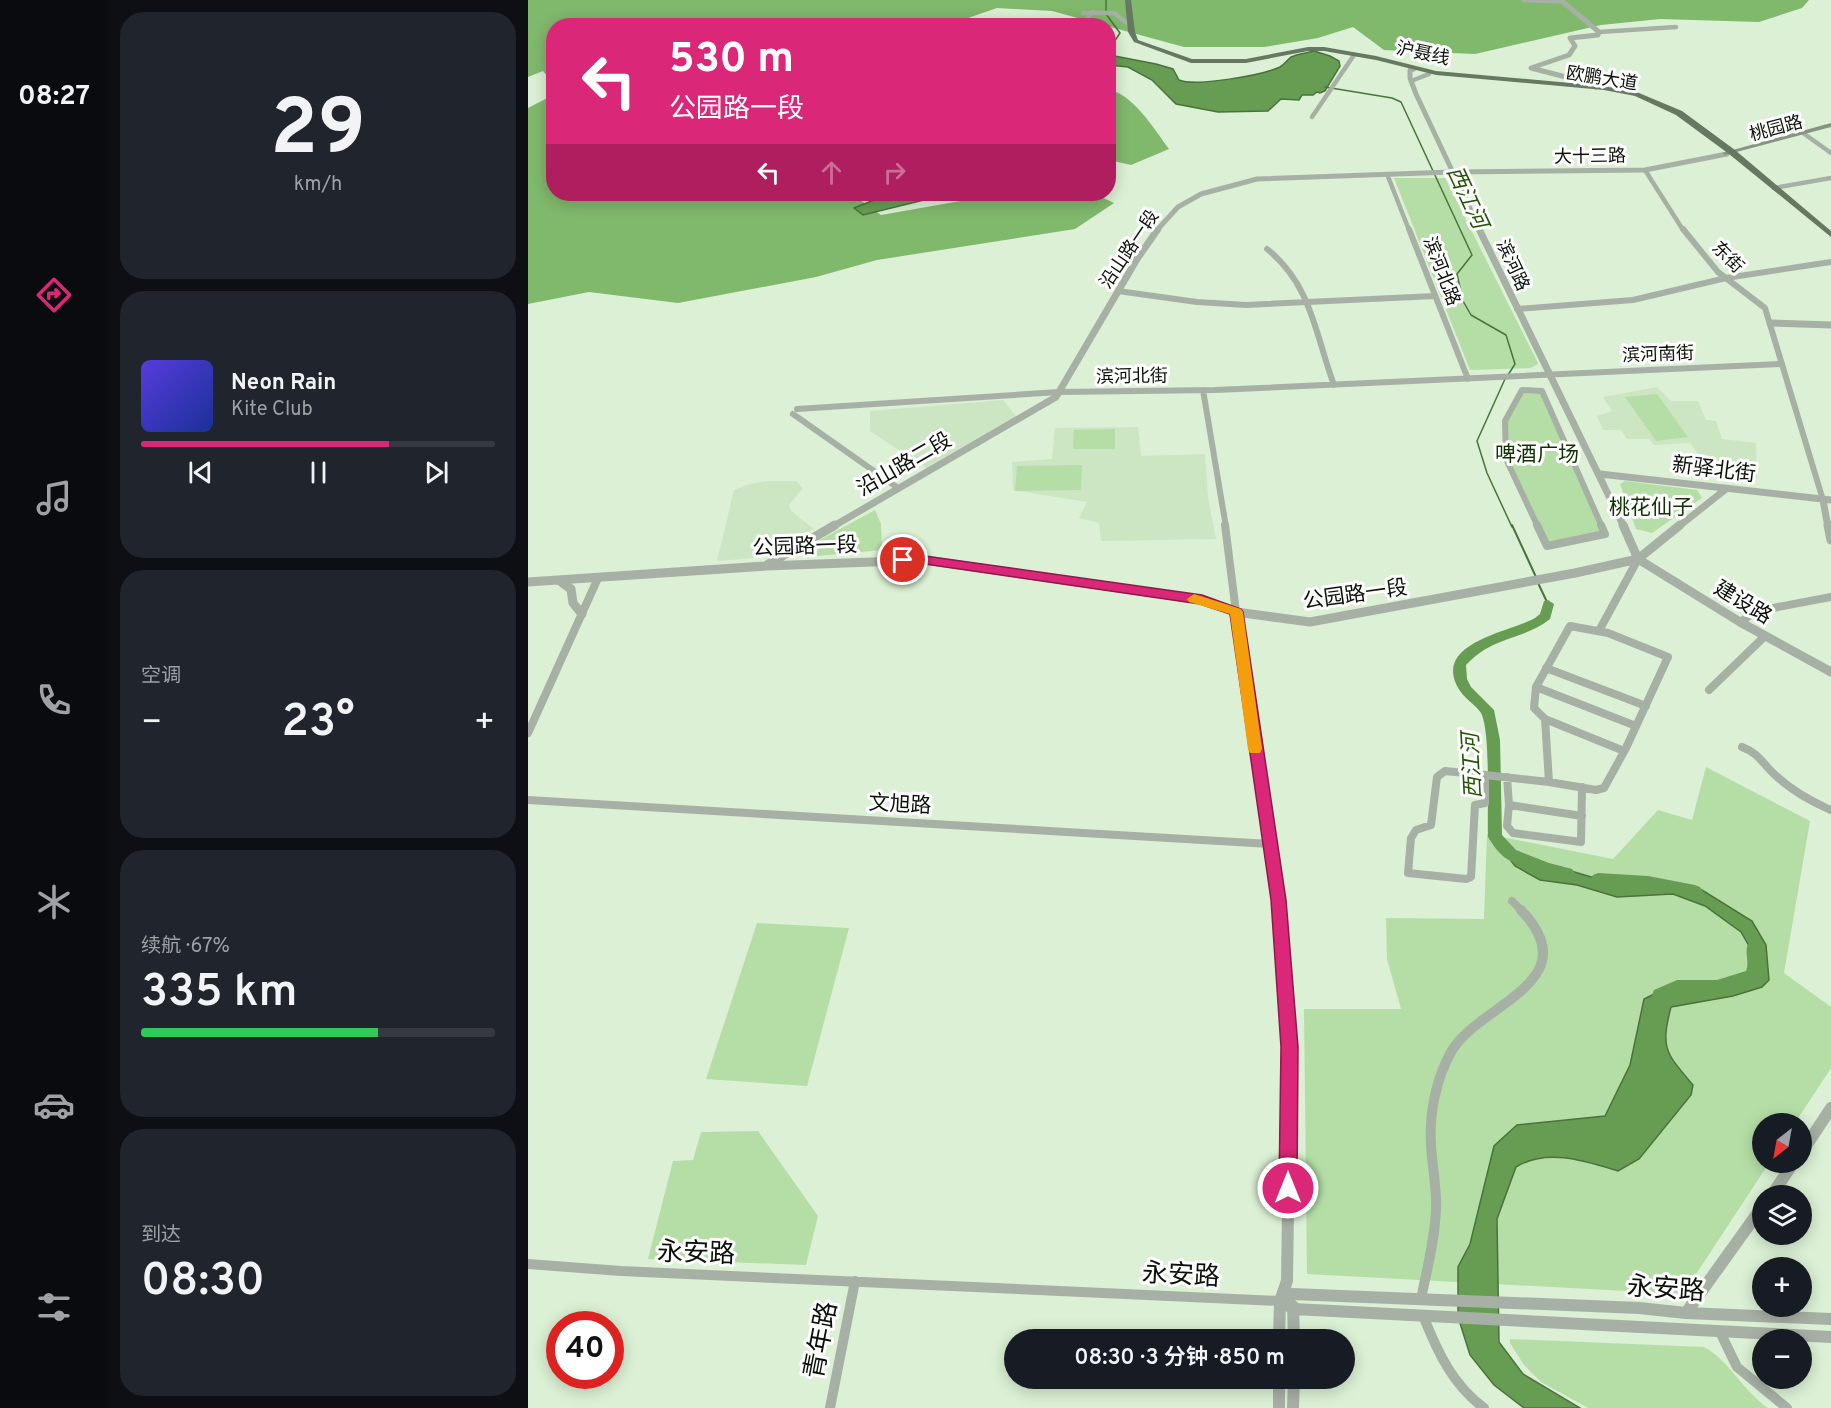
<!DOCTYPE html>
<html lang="zh">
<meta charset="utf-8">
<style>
body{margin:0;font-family:Overpass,"Noto Sans SC",sans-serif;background:#20242c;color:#f1f3f6;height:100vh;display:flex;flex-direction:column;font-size:22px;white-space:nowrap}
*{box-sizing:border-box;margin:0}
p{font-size:20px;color:#9ea1a6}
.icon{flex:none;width:33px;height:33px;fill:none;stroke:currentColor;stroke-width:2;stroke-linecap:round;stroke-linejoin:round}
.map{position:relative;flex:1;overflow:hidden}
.panel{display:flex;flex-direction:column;gap:12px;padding:12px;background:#0d0f14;width:420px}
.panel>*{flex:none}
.banner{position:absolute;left:18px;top:18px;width:570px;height:183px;border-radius:24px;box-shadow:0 3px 15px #0003;background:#db2777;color:#fff;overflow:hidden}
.needle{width:39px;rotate:211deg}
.controls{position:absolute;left:1224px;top:1113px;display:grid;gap:12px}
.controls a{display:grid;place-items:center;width:60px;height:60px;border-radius:50%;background:#171b24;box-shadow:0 3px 15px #0003;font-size:30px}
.speed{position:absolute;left:18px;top:1311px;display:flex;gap:12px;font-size:30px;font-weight:700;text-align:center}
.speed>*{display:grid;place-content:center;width:78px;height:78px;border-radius:50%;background:#171b24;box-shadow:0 3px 15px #0003;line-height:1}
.speed .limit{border:9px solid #d22;background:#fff;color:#111}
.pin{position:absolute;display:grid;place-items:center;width:51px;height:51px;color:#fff;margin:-26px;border:3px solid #fff;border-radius:50%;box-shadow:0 2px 6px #0007}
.me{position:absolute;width:66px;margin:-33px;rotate:0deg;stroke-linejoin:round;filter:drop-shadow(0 0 4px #0008)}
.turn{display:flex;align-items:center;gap:21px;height:126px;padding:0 24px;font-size:27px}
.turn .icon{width:78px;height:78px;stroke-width:2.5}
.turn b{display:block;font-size:42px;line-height:51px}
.lanes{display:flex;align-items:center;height:57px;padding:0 24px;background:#0003;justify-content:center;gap:30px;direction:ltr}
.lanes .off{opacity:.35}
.big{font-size:45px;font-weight:600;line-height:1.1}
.panel .tile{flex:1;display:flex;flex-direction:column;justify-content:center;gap:9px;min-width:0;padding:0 21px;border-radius:24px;background:#20242c}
.panel .dial{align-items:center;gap:0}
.dial b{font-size:78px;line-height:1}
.song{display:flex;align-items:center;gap:18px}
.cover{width:72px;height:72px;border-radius:9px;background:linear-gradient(135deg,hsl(250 70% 55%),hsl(230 70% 35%))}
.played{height:6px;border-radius:3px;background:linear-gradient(90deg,#db2777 70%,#363941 70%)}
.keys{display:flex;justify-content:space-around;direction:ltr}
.heat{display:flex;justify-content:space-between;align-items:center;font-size:33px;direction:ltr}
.charge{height:9px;border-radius:4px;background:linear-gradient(90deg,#34c759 67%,#363941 0)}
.trip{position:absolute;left:476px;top:1329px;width:351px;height:60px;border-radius:30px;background:#171b24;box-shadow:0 3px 15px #0003;font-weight:600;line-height:60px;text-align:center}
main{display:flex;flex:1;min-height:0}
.tabs{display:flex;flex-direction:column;width:108px;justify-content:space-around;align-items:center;background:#090b0e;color:#9ea1a6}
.tabs .icon{width:42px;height:42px}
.tabs .on{color:#db2777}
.tabs b{font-size:27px;color:#f1f3f6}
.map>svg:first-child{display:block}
</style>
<main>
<nav class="tabs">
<b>08:27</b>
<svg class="icon on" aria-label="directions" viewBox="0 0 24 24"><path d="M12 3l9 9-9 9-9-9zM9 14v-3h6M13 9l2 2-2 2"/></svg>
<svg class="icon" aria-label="music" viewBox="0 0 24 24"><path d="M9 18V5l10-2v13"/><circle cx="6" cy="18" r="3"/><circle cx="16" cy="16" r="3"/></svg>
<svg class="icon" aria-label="phone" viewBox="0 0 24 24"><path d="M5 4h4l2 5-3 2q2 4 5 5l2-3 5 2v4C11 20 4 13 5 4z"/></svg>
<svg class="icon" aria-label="climate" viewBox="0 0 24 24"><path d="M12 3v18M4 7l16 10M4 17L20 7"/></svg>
<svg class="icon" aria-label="car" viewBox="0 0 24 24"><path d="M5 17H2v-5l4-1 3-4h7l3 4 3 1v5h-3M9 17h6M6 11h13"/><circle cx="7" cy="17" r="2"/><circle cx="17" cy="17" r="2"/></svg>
<svg class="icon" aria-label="filters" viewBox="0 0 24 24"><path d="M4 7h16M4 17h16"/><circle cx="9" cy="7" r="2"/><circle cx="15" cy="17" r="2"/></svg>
</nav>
<section class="panel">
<div class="tile dial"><b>29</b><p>km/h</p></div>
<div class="tile">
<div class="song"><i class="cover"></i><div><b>Neon Rain</b><p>Kite Club</p></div></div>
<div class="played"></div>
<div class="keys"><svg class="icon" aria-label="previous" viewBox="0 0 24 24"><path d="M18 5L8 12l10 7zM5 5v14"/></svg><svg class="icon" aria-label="pause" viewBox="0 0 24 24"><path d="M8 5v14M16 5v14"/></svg><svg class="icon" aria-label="next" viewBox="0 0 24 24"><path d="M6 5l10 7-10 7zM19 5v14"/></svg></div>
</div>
<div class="tile"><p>空调</p>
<div class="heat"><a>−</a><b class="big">23°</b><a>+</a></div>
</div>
<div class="tile"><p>续航 · 67%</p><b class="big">335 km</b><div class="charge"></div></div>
<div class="tile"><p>到达</p><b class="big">08:30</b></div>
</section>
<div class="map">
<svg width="1303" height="1408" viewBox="0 0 1303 1408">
<rect width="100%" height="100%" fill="#dbf0d4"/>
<!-- built -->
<path fill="#cce5c3" d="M1129,387L1143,401H1170L1178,420L1188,421L1194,439L1228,443L1229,478L1181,468L1162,443L1126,445L1121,439H1099L1093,430H1075L1069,416L1084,411L1075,397Z
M475,400L488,416L398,468L342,431V411Z
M610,427L613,456L677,454L680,498L688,539L573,541L571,523L551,518L559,502L485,490L484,462L524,459L527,428Z
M237,481H268L275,488L261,505L263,511L286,529L228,558L189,561L206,490L218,485Z"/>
<!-- green -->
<path fill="#b5dea7" d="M866,178H917L1010,363L1009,365L1002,368L942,370Z
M994,390L1014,391L1077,534L1019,546L978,459L977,421Z
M1129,394L1160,437L1128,441L1097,397Z
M587,429V449H545L546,430Z
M554,465L553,490L487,491L489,466Z
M1097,481L1169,490L1174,498L1124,533L1108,529L1092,484Z
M347,510L353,524L354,550L289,556L290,541Z
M1178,767L1282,821L1256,973L1303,1007V1068L1267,1123L1234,1124V1162L1241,1163L1155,1294L779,1274L776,1009H873L859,959L858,918L956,919L959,834L1085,859L1130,810L1164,820Z
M229,923L321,928L279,1086L178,1079Z
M230,1131L290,1216L278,1265L120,1259L145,1161L165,1160L173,1132Z
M982,1339L1176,1347C1202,1361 1215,1391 1240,1408H1060L1013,1382L996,1365L982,1343Z"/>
<!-- forest -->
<path fill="#80b86c" d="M0,0H1281L1274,8L1231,22L1132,19L1073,25L947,54L856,50L825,27L790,38L736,47H656L524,11L469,8L417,26H26L25,83L15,71L0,77Z
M581,90C604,93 627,130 641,149L603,165L581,160Z
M25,95L26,194H348L332,200L353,215L438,200L454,194H567L586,203L547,229L349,260L288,277L150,303L61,292L0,304V108Z"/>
<!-- water -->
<path fill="#669d52" stroke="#4a733c" stroke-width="1.5" d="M786,51L802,56L811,61L812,66L797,91L792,93L789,92L785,95H774L771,100L753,99L740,111L690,112L648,104L624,80L600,67L581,65V55L628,64L645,69L651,80C668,87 735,75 752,67C757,64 759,60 763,57C769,54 779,53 786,51Z
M361,194H442L400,199L335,215L326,208Z
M976,852L1013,870L1033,868L1070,879L1174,890L1224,921L1238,945L1241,980L1234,987L1205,996L1143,1007C1132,1049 1138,1053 1165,1085L1163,1095L1111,1159L1090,1171C1057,1161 1019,1148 988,1167L969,1219L971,1342L995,1374L1052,1408H996L966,1385L942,1355L930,1317V1267L942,1244L966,1146L989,1125L1077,1116L1102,1065L1116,999L1140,987L1180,989L1229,971L1225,953L1213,932L1177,906L1145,894L1089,897L1049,885L1012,880L987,866Z"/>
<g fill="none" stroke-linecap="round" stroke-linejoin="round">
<!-- stream-far1 -->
<path stroke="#4a733c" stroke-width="1.5" d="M578,0V14L592,33L580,51
M797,87L864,98L873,102L944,255L929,274L935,301L943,315L978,335L987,364L980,375
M977,379L949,441L959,473L984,527"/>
<!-- stream -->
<path stroke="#4a733c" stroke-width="2" d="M984,525L1008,577
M1010,583L1020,604"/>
<!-- river -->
<path fill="#669d52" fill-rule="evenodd" d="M1020,600L1026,604L1022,619C994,641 966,635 938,665L939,679L943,687L966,710L972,740L974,835L988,850L1021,863L1044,869L1047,873L1044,877C1030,882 992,867 979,859C972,855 964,844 960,837C959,812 963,732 953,713C948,705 935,698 929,686C907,642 982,632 1007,618L1012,614L1016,601Z
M1070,873L1120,876L1167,885L1172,887L1175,891L1172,895L1167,897L1120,888L1070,885L1065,883L1062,879L1065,875Z
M1226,942L1232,944L1237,964L1230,982L1203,988L1191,994H1150L1132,1002L1126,1000L1124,995L1126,990L1149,980H1189L1218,971C1222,962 1216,953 1220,944Z"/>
<!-- minor-far3 -->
<path stroke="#a7b0a4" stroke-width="4.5" d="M555,13H586L603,26
M562,26L560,17L565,12
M1071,32L1148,27
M883,81L901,74
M784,117L826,55
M1275,133L1303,153
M1117,170L1155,230
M859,174L881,230
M1246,188L1303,178"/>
<!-- minor-far2 -->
<path stroke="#a7b0a4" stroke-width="6" d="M881,229L940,379
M1155,229L1190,272L1237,308L1295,500
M739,249C784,285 787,334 806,385
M590,291L669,302L718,305L907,296
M989,309L1105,300L1198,278L1303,262
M675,390L698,527
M269,409L531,392L687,390L1254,364
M265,414L370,488
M1010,527L978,459L977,421L994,390L1014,391L1074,527"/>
<!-- minor-far1 -->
<path stroke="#a7b0a4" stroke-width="8" d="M697,525L708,612
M1009,525L1019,546L1077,534L1073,525
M1212,622L1229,611L1303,597
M1042,626L1080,633L1140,657L1098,748L1076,788L1068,790L1021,782L1017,719L1006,708L1008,687Z
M1072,629L1110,559
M1018,668L1118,706
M1008,687L1108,726
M1181,690L1237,636
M1017,719L1096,751
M0,733L70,578
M1214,747C1232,754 1233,762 1246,774C1263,790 1282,801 1303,810
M917,771L957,775V803L947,805L943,877L938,879L880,873L883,838L888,830L903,825L909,777Z
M957,775L1021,782
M979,777L981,805L979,826L985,833L1053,842L1054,787
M0,800L742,844
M981,805L1054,816
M984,901L994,911"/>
<!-- minor -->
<path stroke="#a7b0a4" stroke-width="10" d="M0,1264L93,1271L752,1301
M893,1299C899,1269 907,1239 908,1209C909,1187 904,1166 903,1145C901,1114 908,1079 923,1052C950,1004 1062,982 993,910
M896,1318C910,1353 925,1385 956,1408
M1192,1332L1209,1367L1259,1408
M302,1408L327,1281"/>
<!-- tertiary-far3 -->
<path stroke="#a7b0a4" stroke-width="5" d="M996,0L1034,1L1071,32L1070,35L1042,38L1047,46L1041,55L1003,68L1065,84L1068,87
M886,69L882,70V78L888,94L952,230
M629,230L650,207L673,194L729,179L924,172L1117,170L1199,154"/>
<!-- tertiary-far2 -->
<path stroke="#a7b0a4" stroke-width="7" d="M951,229L1096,527
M1242,323L1303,325
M1072,474L1303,500
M1295,500L1300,527
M304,527L528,397L609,259L630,229
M1150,527L1198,489"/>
<!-- tertiary-far1 -->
<path stroke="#a7b0a4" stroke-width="9" d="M1095,525L1110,559
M1300,525L1303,540
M1110,559L1212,622L1303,672
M239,565L307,525
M32,581L43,589L45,603L54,614
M0,582L238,566L397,560L674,600L708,612L782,622L1047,573L1110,559L1152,525
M708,612L751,911"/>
<!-- tertiary -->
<path stroke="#a7b0a4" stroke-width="12" d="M751,910L759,999L762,1070L759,1281L752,1301L751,1340
M1274,1152L1303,1108
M1243,1196L1266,1162
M752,1301L766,1309L1303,1337
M752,1301L764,1294L1111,1308L1158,1313L1303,1319
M765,1306L766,1340
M1158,1313L1234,1207
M751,1378V1408
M765,1408L766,1378"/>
<!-- secondary -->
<path fill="#889483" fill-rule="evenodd" d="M1303,123V127L1197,155L1194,153Z"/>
<!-- trunk -->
<path fill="#677862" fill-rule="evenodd" d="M597,0H603L607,32L610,40L664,59H718L780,47H796L848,56L908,71L1076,86L1111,93L1154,111L1207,150L1303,231V237L1201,154L1148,115L1107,96L1076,90L908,75L848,60L796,51H780L718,63H663L606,42L600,32Z"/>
</g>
<!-- route -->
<path fill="#db2777" stroke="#8e194d" stroke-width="1.5" d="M397,556L674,595L713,609L715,612L758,900L770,1047L769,1188L767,1194L760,1196L754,1194L751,1188L753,1047L743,900L702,614L672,604L397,564L375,565L369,560L375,556Z"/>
<!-- slow -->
<path fill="#f59e0b" d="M666,594L713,609L715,612L734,749L732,753H722L720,749L702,614L661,602L659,599Z"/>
<g text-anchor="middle" stroke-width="6" stroke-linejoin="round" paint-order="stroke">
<!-- far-street labels -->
<g font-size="18" fill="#0a1108" stroke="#fff">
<text transform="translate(895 53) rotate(12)" y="6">沪聂线</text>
<text transform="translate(1074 78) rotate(9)" y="6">欧鹏大道</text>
<text transform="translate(1248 128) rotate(-15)" y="6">桃园路</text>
<text transform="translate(1062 156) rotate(-1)" y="6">大十三路</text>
<text transform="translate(601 249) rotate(-56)" y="6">沿山路一段</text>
<text transform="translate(1200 257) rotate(45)" y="6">东街</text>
<text transform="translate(985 265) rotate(65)" y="6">滨河路</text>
<text transform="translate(914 271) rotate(69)" y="6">滨河北路</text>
<text transform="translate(1130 354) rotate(-2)" y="6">滨河南街</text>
<text transform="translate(604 376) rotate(-1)" y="6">滨河北街</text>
</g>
<!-- park labels -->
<g font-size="21" fill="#0e3300" stroke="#fff">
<text x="1009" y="461">啤酒广场</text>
<text x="1123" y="514">桃花仙子</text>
</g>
<!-- street labels -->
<g font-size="21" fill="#0a1108" stroke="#fff">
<text transform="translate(376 464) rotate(-30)" y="7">沿山路二段</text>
<text transform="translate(1186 469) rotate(7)" y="7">新驿北街</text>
<text transform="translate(277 546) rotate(-2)" y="7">公园路一段</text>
<text transform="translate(827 594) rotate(-8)" y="7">公园路一段</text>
<text transform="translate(1215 602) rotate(31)" y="7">建设路</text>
<text transform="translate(372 804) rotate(3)" y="7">文旭路</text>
</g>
<!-- water labels -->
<g font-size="22" font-style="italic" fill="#225604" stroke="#fff">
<text transform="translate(940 197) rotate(65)" y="8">西江河</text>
<text transform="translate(943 766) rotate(-93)" y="8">西江河</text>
</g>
<!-- near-street labels -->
<g font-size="26" fill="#0a1108" stroke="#fff">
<text transform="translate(168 1252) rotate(2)" y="9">永安路</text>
<text transform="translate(653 1274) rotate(3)" y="9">永安路</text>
<text transform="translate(1138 1288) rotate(4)" y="9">永安路</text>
<text transform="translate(292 1340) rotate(-79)" y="9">青年路</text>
</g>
</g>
</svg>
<div class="controls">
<a><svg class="needle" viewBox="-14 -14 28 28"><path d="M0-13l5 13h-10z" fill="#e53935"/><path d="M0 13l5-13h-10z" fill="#9ea1a6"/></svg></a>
<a><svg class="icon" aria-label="layers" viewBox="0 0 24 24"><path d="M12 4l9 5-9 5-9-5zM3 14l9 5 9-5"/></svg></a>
<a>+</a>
<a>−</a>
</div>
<div class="speed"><div class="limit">40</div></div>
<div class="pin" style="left:375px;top:560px;background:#d93025"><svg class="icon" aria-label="arrive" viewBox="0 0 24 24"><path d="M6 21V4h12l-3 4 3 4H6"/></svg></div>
<svg class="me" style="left:760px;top:1188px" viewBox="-20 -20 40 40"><circle r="17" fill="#db2777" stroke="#fff" stroke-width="3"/><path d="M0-11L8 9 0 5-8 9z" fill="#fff"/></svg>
<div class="trip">08:30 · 3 分钟 · 850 m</div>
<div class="banner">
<div class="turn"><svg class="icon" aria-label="left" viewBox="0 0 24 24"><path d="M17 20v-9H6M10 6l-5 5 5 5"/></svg><div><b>530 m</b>公园路一段</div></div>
<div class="lanes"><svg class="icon" aria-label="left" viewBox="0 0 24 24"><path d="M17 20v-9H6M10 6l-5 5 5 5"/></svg><svg class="icon off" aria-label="ahead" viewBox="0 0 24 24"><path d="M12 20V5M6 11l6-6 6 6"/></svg><svg class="icon off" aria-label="right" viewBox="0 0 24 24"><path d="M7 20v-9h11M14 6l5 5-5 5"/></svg></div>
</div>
</div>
</main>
